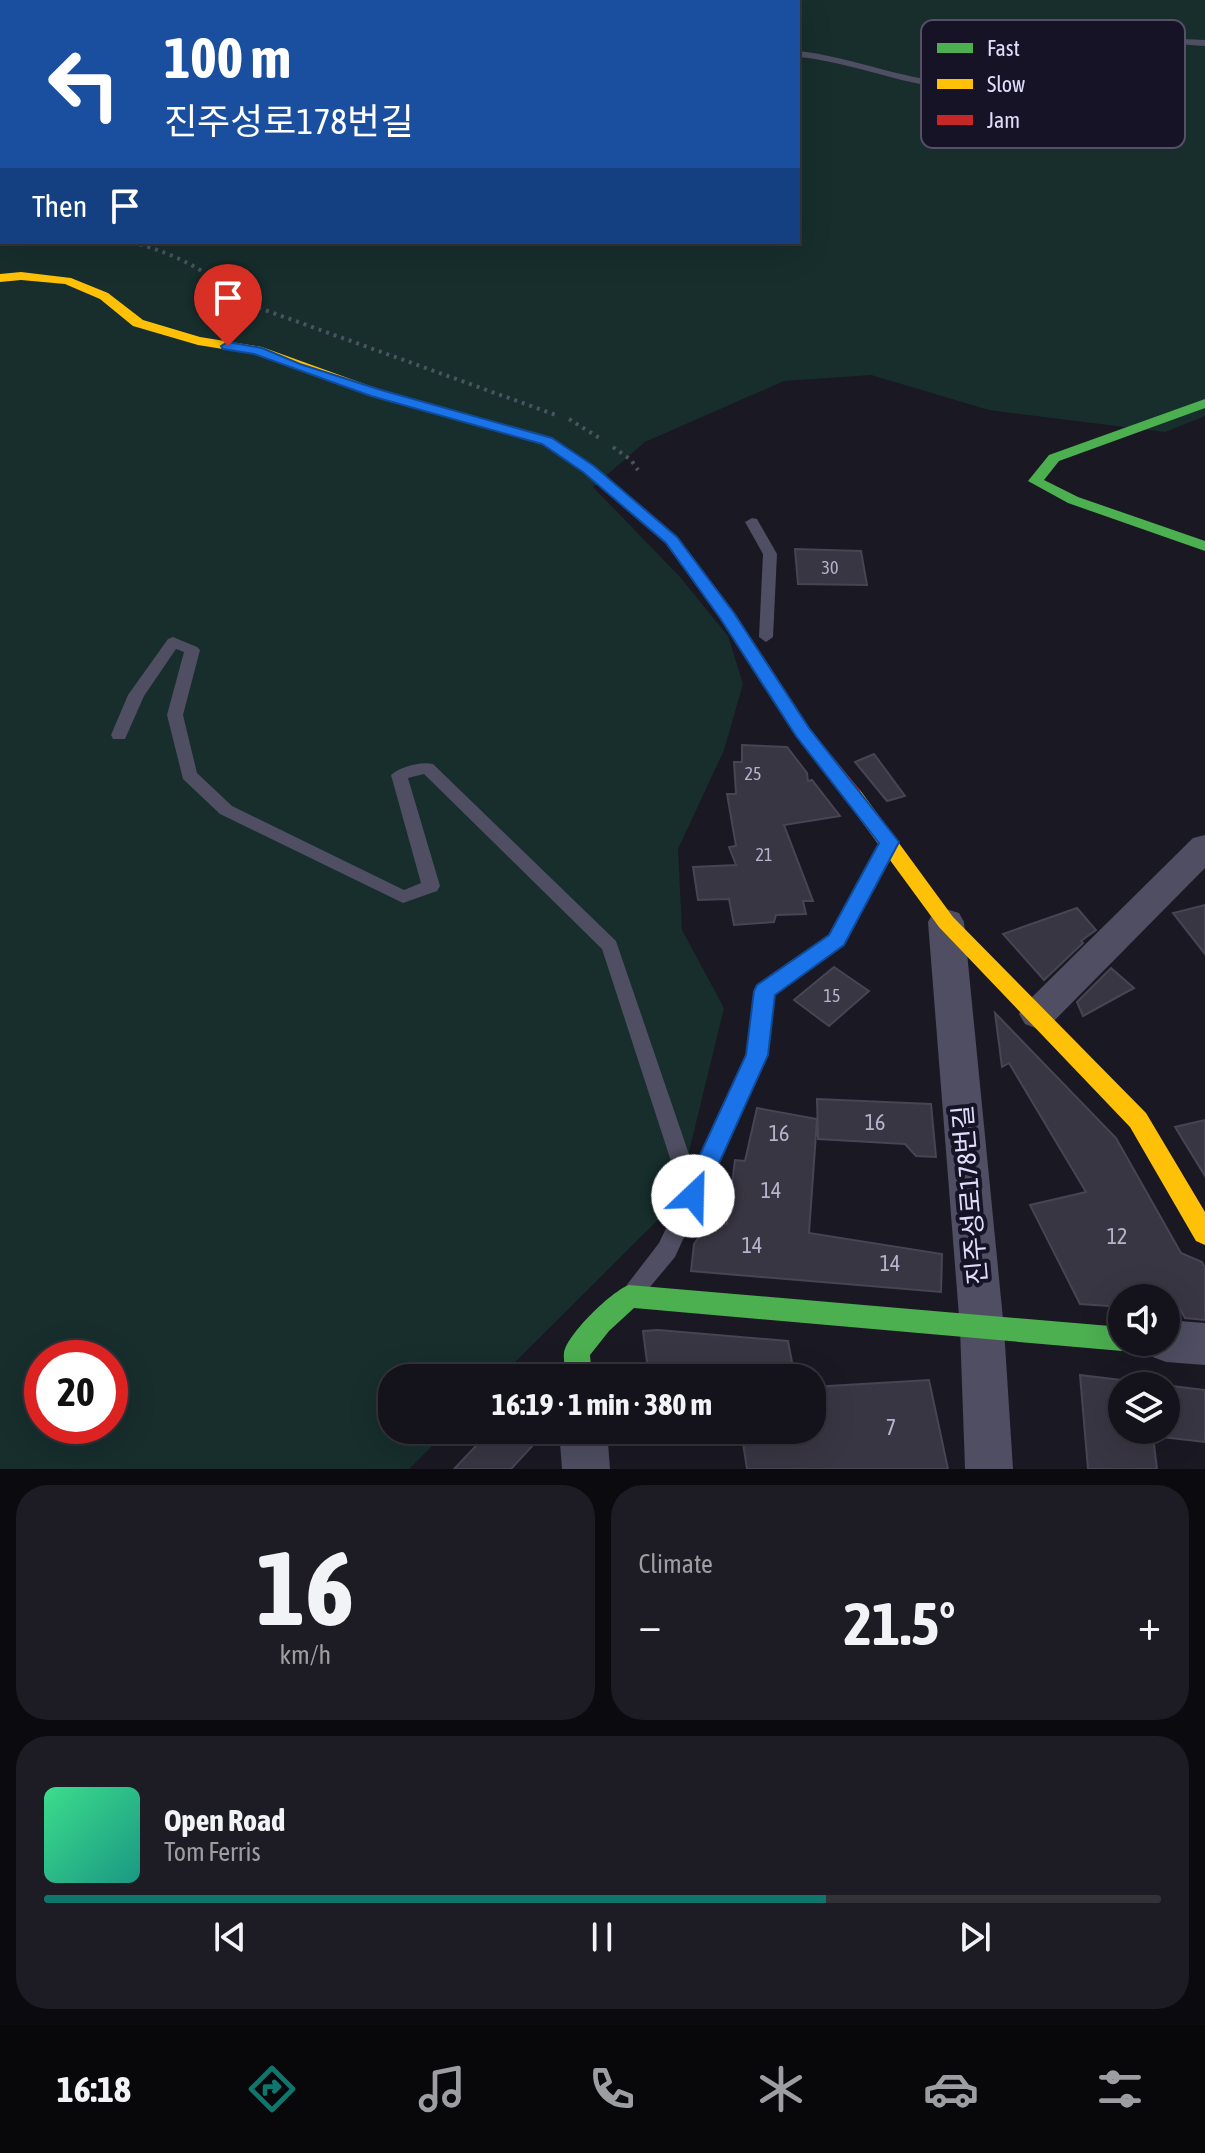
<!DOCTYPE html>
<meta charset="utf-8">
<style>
body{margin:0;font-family:"Asap Condensed","Noto Sans KR",sans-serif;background:#1d1b23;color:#f1f3f6;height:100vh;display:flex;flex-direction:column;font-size:30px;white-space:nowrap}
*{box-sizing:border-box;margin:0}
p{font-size:26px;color:#9d9ea2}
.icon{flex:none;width:44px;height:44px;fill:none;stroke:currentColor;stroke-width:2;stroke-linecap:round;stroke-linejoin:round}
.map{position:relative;height:1469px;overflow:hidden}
.drawer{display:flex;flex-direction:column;gap:16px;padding:16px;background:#0b0a0e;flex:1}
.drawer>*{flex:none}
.top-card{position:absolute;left:0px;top:0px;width:800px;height:244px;box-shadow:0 8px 32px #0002,0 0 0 2px #333239;background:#1a4fa0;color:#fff;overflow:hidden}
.tools{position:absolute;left:1108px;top:1284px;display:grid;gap:16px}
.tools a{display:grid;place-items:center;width:72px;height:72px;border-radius:50%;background:#14121a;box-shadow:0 8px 32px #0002,0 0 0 2px #333239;font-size:40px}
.speed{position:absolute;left:24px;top:1340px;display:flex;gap:16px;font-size:40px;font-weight:700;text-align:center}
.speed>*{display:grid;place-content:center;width:104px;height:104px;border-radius:50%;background:#14121a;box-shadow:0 8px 32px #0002,0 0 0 2px #333239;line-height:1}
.speed .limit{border:12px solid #d22;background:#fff;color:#111}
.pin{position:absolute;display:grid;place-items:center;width:68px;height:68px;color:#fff;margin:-82px -34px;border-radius:50% 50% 50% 0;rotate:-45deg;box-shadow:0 0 8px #0007}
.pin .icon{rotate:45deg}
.me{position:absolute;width:88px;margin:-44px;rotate:24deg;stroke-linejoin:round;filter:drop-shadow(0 0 6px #0008)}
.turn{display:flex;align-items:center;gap:28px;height:168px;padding:0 32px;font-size:36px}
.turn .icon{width:104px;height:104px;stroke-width:2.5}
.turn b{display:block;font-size:56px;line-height:68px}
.then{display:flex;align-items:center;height:76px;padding:0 32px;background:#0003;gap:16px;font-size:30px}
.big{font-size:60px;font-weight:700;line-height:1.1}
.drawer .widget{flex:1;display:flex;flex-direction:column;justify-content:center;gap:12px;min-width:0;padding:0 28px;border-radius:32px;background:#1d1b23}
.drawer .dial{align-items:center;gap:0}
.dial b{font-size:104px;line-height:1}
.song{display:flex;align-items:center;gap:24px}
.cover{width:96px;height:96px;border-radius:12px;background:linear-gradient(135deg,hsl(150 70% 55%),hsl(170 70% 35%))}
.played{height:8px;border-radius:4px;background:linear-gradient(90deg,#0f766e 70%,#333239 70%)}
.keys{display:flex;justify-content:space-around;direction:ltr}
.heat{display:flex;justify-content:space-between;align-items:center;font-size:44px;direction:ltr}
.drawer .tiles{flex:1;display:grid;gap:16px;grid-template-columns:1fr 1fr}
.widget:last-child{grid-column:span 2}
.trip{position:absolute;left:378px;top:1364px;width:448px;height:80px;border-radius:32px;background:#14121a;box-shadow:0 8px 32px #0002,0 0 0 2px #333239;font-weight:700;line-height:80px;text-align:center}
.tab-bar{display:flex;height:128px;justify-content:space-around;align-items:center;background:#08070a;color:#9d9ea2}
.tab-bar .icon{width:56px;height:56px}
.tab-bar .on{color:#0f766e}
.tab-bar b{font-size:36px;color:#f1f3f6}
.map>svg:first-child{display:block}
</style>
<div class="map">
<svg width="1205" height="1469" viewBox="0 0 1205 1469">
<rect width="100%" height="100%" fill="#1a1822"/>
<!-- green -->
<path fill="#172e2d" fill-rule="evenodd" d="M0,0H1205V416L1165,432L989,410L871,375L784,381L645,442L593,487L680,577L728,636L743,684L724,750L678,849L682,930L724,1008L677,1201L499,1378H392V1430H448L409,1469H0ZM2,2H798V242H2ZM42,1358H110V1426H42Z"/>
<!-- building -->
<path fill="#393643" stroke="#474454" stroke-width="2" fill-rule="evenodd" d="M795,549L861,551L867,585L798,584Z
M742,745L787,747L807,773L808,781L812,780L840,816L784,825L813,901H803L806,914L776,915L774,922L734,925L729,899L698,900L693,867L736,865L729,847L736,846L727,794H736L734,762H742Z
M874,754L905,796L887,801L855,762Z
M1205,905V954L1173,913Z
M1077,908L1096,930L1081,941L1083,943L1044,980L1003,934Z
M834,967L869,991L829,1026L794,1000Z
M1111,968L1134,988L1083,1016L1077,1002Z
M995,1013L1116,1138L1181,1253L1202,1262L1205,1268V1320L1185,1318L1176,1302L1166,1304V1298H1122V1307L1080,1304L1030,1205L1086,1192L1009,1063L1002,1067Z
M817,1099L931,1104L936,1157L916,1156L905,1144L818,1139Z
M757,1108L817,1119L809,1233L942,1254L941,1292L691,1271L694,1244L708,1223L727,1224L735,1160L745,1161Z
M1205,1120V1176L1175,1127Z
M658,1330L788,1341L795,1378H649L643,1331Z
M1080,1375L1205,1390V1442L1153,1436L1157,1469H1088ZM1122,1386H1166V1430H1122Z
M929,1380L948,1469H747L741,1430H812V1387Z
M491,1430H547L511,1469H454Z"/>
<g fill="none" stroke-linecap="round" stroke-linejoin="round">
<!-- path -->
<path stroke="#49545f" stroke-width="4" stroke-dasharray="3 5" stroke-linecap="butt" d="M132,242C175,254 208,270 240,301L556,415
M569,419L601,439
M613,447L631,460L638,470"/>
<!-- lane -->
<path fill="#4f4e62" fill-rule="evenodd" d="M441,0H460L462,2H443Z
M1115,36L1205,40V46C1167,44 1126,35 1089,47C1052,60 1020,85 980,88C918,94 859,62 798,57V51C859,57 933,93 993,81C1036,73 1071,43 1115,36Z
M752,518L757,519L777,554L773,637L766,642L759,637L763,554L745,522Z
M173,637L197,647L200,650L183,715L197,773L232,806L404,890L421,883L391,775C399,767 421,761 433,764L616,941L694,1169L747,1055L757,986L830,935L882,842H894L897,846L842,945L773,994L767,1055L703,1196L675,1257L645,1293L637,1296L629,1293L626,1286L659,1243L682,1195L602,949L424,774L408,778L440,886L437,891L403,903L220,814L183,779L167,715L184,652L176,649L144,696L125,739H113L111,735L128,695L168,639Z"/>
<!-- street -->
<path fill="#4f4e62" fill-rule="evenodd" d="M1205,835V868L1051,1024L1038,1029L1025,1024L1019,1014L1025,1004L1193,838Z
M946,909L959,913L964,922L1004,1329L1013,1469H965L960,1329L928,922L933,913Z
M1166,1320L1205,1323V1365L1166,1362L1150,1356L1144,1342H1166Z
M559,1430H607L610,1469H562Z"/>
<!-- fast -->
<path fill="#4caf50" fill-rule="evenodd" d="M1205,399V408L1059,461L1044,480L1078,497L1205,541V551L1068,503L1028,481L1049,455Z
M629,1285L1122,1327V1342H1133L1131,1347L1122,1351L634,1308L609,1331L590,1355L592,1378H566C566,1370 563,1360 564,1353C567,1334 612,1291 629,1285Z"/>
<!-- slow -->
<path fill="#ffc107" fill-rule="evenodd" d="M21,272L71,278L108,293L143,320L200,337L262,347L381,390L502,424L504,427L502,430H492L371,396L254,354L198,345L133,326L100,299L65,284L21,280L0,282V274Z
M853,789L860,790L953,917L1146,1113L1205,1212V1245L1196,1241L1130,1127L939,927L846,800L844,795Z"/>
<!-- jam -->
<path fill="#c62828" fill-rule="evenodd" d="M497,423L552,438L593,466L677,537L734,612L809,728L860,790L862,795L860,800H846L797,736L721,618L665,543L583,472L542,444L492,430V424Z"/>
</g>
<!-- route -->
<path fill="#1a73e8" stroke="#114b97" stroke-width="2" d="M228,342L262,348L300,364L381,390L552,438L594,466L677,537L734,613L809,728L899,842L844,945L775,995L768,1055L701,1203L693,1206L684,1203L681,1196L746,1055L754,991L757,985L829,935L879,843L796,736L720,618L666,543L583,472L542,444L371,396L254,354L223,349L221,346Z"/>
<g text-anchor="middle" stroke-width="8" stroke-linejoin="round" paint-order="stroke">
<!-- number labels -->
<g font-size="18" fill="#b6b3cd">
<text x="830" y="574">30</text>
<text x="753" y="780">25</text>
<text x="764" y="861">21</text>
<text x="832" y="1002">15</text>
</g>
<!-- near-number labels -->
<g font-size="22" fill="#b6b3cd">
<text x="875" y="1130">16</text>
<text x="779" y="1141">16</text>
<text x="771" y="1198">14</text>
<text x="1117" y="1244">12</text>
<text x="752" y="1253">14</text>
<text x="890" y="1271">14</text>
<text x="891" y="1435">7</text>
</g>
<!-- near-street labels -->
<g font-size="26" fill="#e0ddfb" stroke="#161327">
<text transform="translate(970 1195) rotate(-95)" y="9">진주성로178번길</text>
</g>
</g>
<!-- legend -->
<rect x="921" y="20" width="264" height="128" rx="12" fill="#161327" stroke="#535067" stroke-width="2"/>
<rect x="937" y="43" width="36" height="10" fill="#4caf50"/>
<rect x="937" y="79" width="36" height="10" fill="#ffc107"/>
<rect x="937" y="115" width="36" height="10" fill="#c62828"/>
<g font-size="22" fill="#e0ddfb">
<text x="987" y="56">Fast</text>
<text x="987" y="92">Slow</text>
<text x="987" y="128">Jam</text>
</g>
</svg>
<div class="tools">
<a><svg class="icon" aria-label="sound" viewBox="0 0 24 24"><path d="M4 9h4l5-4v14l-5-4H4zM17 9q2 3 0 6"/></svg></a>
<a><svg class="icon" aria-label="layers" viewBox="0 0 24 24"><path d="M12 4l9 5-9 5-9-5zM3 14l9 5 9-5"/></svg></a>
</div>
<div class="speed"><div class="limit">20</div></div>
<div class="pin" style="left:228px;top:346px;background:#d93025"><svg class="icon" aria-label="arrive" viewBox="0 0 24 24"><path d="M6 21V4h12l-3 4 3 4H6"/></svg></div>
<svg class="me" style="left:693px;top:1196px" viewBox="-20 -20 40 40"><circle r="19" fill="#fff"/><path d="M0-13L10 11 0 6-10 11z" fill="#1a73e8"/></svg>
<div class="trip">16:19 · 1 min · 380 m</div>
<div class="top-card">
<div class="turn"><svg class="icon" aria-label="left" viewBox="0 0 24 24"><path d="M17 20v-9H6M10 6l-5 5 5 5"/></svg><div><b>100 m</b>진주성로178번길</div></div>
<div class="then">Then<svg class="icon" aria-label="arrive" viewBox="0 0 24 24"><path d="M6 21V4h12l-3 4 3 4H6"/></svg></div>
</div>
</div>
<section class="drawer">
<div class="tiles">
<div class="widget dial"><b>16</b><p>km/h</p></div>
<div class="widget"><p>Climate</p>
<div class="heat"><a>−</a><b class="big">21.5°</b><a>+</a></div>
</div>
<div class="widget">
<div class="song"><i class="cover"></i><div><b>Open Road</b><p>Tom Ferris</p></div></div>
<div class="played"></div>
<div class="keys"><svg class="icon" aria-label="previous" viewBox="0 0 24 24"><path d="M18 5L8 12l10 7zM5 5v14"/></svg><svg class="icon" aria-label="pause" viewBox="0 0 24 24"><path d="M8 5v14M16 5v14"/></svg><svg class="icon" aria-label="next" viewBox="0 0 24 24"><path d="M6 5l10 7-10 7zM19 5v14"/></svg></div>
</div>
</div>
</section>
<nav class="tab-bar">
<b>16:18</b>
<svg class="icon on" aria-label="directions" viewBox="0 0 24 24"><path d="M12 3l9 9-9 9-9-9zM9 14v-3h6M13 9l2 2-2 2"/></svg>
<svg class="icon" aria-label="music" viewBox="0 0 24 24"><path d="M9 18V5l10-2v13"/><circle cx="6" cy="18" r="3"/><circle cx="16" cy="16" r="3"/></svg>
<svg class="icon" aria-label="phone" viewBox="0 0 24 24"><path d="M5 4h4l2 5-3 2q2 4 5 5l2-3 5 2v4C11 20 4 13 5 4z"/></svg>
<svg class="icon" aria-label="climate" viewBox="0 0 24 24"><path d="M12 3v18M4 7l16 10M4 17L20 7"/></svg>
<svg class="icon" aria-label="car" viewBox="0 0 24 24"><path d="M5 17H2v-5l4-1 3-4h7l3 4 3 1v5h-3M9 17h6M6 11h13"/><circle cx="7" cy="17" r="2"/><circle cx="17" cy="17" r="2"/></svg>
<svg class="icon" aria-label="filters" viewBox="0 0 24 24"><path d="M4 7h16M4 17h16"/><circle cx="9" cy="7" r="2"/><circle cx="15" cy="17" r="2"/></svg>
</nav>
